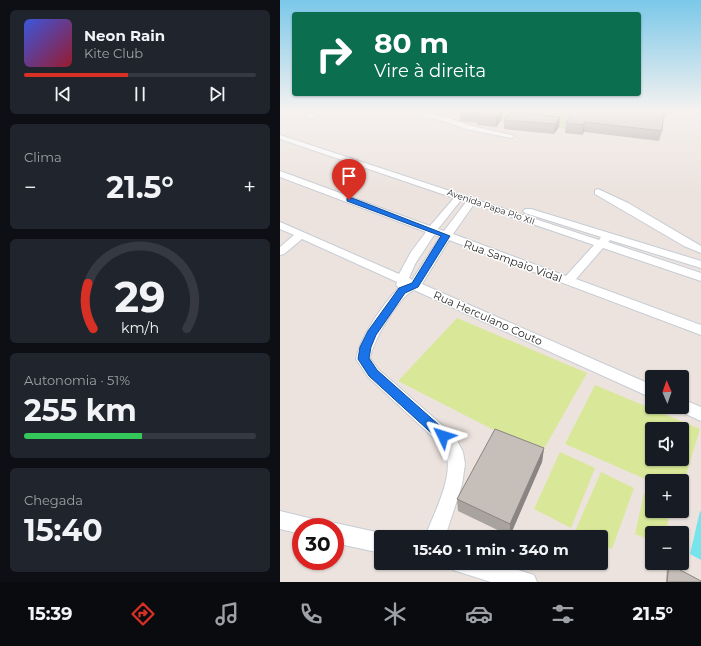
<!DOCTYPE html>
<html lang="pt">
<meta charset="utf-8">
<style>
body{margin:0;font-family:Montserrat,sans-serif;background:#20242c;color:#f1f3f6;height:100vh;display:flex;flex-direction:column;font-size:15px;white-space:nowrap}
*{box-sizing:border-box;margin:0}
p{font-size:13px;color:#9ea1a6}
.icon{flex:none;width:22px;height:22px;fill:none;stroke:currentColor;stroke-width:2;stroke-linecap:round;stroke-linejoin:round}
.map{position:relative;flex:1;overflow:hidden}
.sheet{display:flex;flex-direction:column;gap:10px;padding:10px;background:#0d0f14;width:280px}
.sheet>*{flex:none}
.guide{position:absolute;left:12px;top:12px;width:349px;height:84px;border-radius:4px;box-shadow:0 1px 3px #0004;background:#0b6e4f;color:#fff;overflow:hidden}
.needle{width:26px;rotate:358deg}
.fabs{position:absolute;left:365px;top:370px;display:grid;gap:8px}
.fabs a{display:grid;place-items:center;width:44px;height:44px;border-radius:4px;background:#171b24;box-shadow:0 1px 3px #0004;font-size:20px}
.speed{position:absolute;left:12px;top:518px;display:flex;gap:8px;font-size:20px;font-weight:700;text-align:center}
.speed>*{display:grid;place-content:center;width:52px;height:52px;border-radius:50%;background:#171b24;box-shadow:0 1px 3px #0004;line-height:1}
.speed .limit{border:6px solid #d22;background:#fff;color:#111}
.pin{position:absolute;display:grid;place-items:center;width:34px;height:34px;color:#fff;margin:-41px -17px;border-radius:50% 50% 50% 0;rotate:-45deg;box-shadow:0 0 4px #0007}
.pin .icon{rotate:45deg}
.me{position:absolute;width:44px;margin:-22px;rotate:311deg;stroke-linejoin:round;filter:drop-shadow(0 0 3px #0008)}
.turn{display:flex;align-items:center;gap:14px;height:84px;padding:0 16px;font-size:18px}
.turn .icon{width:52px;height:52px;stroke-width:2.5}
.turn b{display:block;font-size:28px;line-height:34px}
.big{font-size:30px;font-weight:700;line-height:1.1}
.sheet .tile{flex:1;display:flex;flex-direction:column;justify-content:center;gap:6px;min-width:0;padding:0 14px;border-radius:6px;background:#20242c}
.sheet .dial{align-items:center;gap:0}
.dial svg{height:104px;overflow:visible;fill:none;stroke:#363941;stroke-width:7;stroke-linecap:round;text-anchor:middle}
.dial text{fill:#f1f3f6;stroke:none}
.song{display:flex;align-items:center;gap:12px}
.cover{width:48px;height:48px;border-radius:6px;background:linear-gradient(135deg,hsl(230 70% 55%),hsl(350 70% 35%))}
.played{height:4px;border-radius:2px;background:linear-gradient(90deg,#d93025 45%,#363941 45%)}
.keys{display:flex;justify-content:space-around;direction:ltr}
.heat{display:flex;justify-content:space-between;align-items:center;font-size:22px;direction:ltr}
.charge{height:6px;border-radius:3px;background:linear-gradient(90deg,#34c759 51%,#363941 0)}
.trip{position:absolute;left:94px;top:530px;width:234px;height:40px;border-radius:4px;background:#171b24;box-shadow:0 1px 3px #0004;font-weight:700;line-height:40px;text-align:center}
.tabs{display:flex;height:64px;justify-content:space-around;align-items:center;background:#090b0e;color:#9ea1a6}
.tabs .icon{width:28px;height:28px}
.tabs .active{color:#d93025}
.tabs b{font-size:18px;color:#f1f3f6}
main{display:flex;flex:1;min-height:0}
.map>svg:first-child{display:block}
</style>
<main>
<section class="sheet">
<div class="tile">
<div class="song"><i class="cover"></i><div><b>Neon Rain</b><p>Kite Club</p></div></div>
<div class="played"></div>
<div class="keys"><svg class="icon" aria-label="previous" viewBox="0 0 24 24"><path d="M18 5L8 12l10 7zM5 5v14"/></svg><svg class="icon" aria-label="pause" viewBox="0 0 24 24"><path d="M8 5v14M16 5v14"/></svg><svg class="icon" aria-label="next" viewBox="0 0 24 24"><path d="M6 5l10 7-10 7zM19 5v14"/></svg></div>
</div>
<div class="tile"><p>Clima</p>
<div class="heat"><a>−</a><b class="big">21.5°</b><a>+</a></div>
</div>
<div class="tile dial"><svg viewBox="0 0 100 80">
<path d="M14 69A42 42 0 1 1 86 69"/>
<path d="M14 69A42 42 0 0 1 10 34" stroke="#d93025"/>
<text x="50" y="56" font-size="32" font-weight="700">29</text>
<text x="50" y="72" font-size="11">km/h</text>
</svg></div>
<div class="tile"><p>Autonomia · 51%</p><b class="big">255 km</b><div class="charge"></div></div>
<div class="tile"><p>Chegada</p><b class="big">15:40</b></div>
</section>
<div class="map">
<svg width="421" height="582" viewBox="0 0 421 582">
<rect width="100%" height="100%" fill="#ece3de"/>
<!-- green -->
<path fill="#c3e19c" d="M208,110H301L290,129L221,121L222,120Z"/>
<!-- pitch -->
<path fill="#d8e898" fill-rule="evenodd" d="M177,318L307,373L261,454L118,381Z
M315,385L420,429L402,488V481L372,482L285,444ZM372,429H402V459H372Z
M280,452L315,468L291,528L254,509Z
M321,472L354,488L332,549L321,543V537H310L296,529Z
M364,493L372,497V511H390L386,533H372V541L355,534Z"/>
<!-- water -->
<path fill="#75e5eb" d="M420,511L421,512V560L410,554Z"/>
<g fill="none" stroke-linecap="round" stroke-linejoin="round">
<!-- minor casing -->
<g stroke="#c6ccd4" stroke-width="2">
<path id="minor" d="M46,110H58L28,118L25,116Z
M117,110H130L166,117L188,125L235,136L231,138L186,129L164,121Z
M0,135L319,240L321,237L245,213L243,211L245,209H251L421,261V268L330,240L328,242L421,273V281L323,248L296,279L421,325V335L169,240L142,284L372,385V398L134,290C118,297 93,341 90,358L98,369L169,431L178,442L183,452L185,464L182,485L165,537H145C153,515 174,477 166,454C165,449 160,445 157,441L88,377L76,359C80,338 103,303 119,288L116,285L117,282L22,239L4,254L0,255V247L14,235L0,229V222L119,274L131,252L146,232L0,177V171L150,226L174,198L0,139ZM181,200L186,202L164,231L158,229ZM194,204L314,245L286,276L173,234ZM154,235L160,237L132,280L129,278L135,264Z
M318,189L348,203L421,246V253L404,246L315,194V190Z
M402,399L421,407V421L397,410L395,407H402Z
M0,511L37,520L40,527H21V534L0,529Z
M55,523L101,533L108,537H101V553L55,543V527H48Z
M170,563H216L254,575L257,582H211L173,570Z"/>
</g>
<!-- minor -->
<use href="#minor" fill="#fff" fill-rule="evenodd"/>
</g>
<!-- wall -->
<path fill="#a9a39f" d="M222,110V119L216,127L197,125V122L196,123L180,121V111Z
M298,110H387L385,118H383L382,131L379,141L304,132L302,135L285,133L286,123L297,112Z
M280,117L279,127L274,134L224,129V120Z
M264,448L262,462L230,536L178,511L177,499Z
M389,564L421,582H386L387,567Z"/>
<!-- shaded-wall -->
<path fill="#8a8582" d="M199,110H208L197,115L196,123V113Z
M222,110V119L216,127V117Z
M280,117L279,127L274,134L275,124Z
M305,122L304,132L302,135L303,125Z
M264,448L262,462L230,536V524Z"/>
<!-- building -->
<path fill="#c5beb9" stroke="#8a8582" d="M181,110H199L196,113L180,111Z
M201,110H222L216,117L197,115Z
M298,110H384L382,131L305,122L303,125L286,123L292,111L297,112Z
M230,112L280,117L275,124L224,120Z
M215,429L264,448L230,524L177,499Z
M389,564L421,581V582H387Z"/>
<!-- sky -->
<linearGradient id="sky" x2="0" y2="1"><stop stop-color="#7ac8e9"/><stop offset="0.58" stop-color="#f6f2f0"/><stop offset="1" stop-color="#f6f2f0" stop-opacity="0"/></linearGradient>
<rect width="421" height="191" fill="url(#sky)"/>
<!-- route -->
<path fill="#1a73e8" stroke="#114b97" d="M67,198H72L170,236L138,287L125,293L96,335L91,347L89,358L97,370L168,433L169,436L168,440L163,442L159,440L89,376L78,359L80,347L88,331L119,288L132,283L161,236L67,201Z"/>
<g text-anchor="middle" stroke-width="3" stroke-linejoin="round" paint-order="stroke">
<!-- far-street labels -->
<g font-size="9" fill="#2b2b2b" stroke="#fff">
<text transform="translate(211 207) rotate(19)" y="3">Avenida Papa Pio XII</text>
</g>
<!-- street labels -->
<g font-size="11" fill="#2b2b2b" stroke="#fff">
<text transform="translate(233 261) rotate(20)" y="4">Rua Sampaio Vidal</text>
<text transform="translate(208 318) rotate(24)" y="4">Rua Herculano Couto</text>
</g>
</g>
</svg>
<div class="fabs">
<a><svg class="needle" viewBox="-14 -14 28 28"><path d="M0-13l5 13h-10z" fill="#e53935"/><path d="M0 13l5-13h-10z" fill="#9ea1a6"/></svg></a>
<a><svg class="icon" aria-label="sound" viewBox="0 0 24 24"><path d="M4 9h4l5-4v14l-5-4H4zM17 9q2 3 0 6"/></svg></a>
<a>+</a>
<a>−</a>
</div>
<div class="speed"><div class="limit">30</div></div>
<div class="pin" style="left:69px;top:200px;background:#d93025"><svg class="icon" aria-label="arrive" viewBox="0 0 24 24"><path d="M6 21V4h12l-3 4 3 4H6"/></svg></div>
<svg class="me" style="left:163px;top:436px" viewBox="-20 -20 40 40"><path d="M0-17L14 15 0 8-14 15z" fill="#1a73e8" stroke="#fff" stroke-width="4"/></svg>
<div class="trip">15:40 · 1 min · 340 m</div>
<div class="guide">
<div class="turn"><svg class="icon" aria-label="right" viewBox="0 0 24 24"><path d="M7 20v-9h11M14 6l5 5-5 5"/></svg><div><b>80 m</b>Vire à direita</div></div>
</div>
</div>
</main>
<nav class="tabs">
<b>15:39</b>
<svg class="icon active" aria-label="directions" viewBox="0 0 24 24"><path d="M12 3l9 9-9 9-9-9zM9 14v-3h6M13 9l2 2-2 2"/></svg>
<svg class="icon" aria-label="music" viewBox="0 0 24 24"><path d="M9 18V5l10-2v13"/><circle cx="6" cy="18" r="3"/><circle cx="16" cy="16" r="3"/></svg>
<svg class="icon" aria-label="phone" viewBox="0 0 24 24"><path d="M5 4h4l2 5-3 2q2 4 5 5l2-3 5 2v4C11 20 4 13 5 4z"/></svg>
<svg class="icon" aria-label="climate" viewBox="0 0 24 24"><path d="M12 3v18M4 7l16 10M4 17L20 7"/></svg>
<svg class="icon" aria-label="car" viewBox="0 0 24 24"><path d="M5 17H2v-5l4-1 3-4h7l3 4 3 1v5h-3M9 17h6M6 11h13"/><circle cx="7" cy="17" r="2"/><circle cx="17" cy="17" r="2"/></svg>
<svg class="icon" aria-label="filters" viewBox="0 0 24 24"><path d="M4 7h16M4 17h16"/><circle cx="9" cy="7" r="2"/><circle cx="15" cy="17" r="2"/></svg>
<b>21.5°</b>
</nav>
